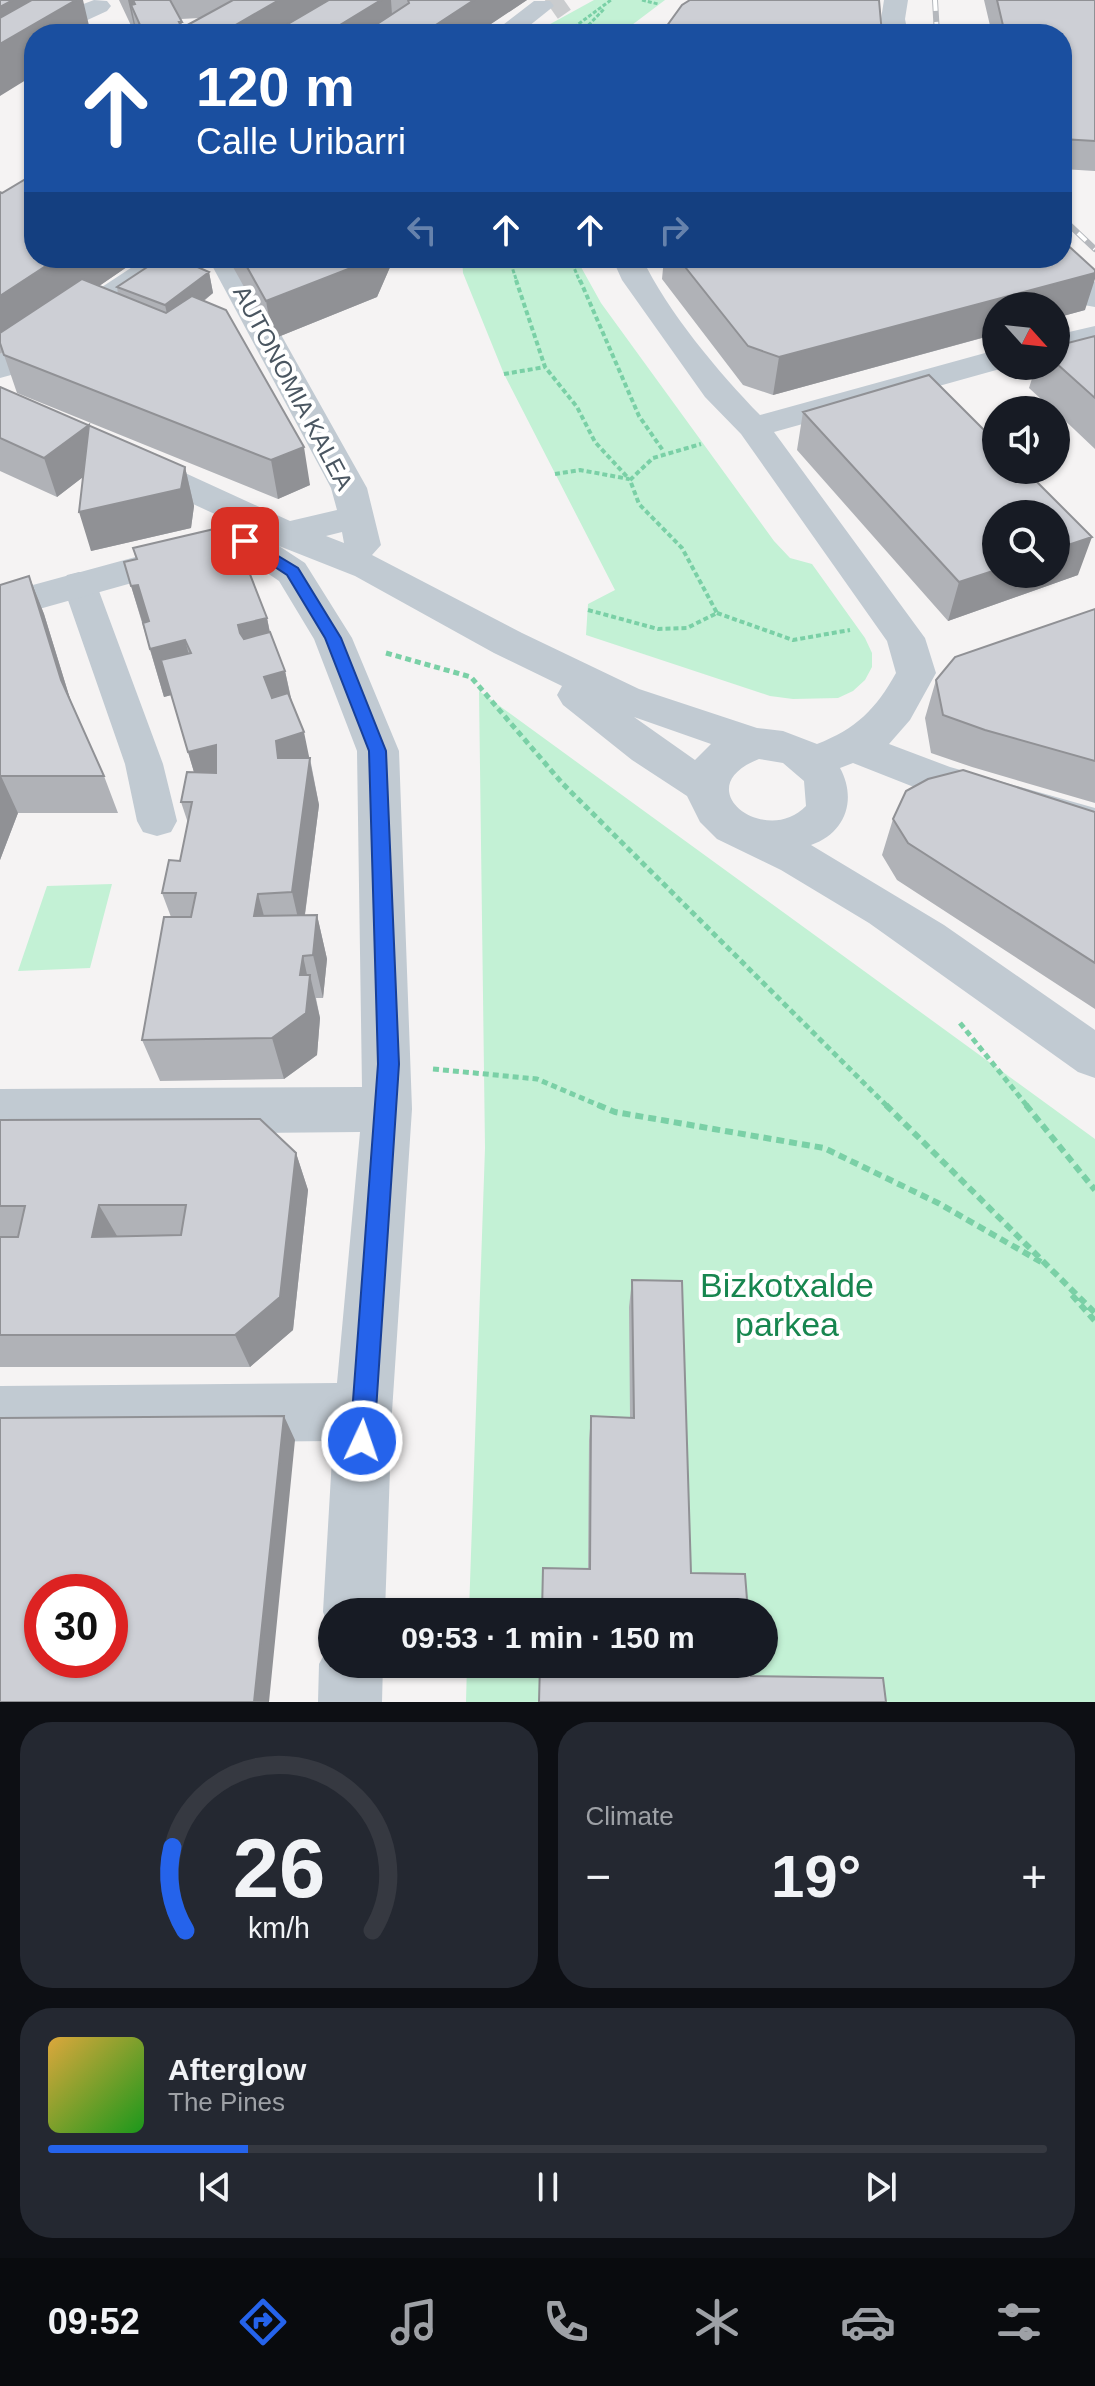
<!DOCTYPE html>
<meta charset="utf-8">
<style>
body{margin:0;font-family:Arial,sans-serif;background:#242831;color:#f1f3f6;height:100vh;display:flex;flex-direction:column;font-size:30px;white-space:nowrap}
*{box-sizing:border-box;margin:0}
p{font-size:26px;color:#9ea1a6}
.icon{flex:none;width:44px;height:44px;fill:none;stroke:currentColor;stroke-width:2;stroke-linecap:round;stroke-linejoin:round}
.map{position:relative;height:1702px;overflow:hidden}
.sheet{display:flex;flex-direction:column;gap:20px;padding:20px;background:#0d0f14;flex:1}
.sheet>*{flex:none}
.banner{position:absolute;left:24px;top:24px;width:1048px;height:244px;border-radius:32px;box-shadow:0 2px 6px #0004;background:#1a4fa0;color:#fff;overflow:hidden}
.needle{width:52px;rotate:117deg}
.tools{position:absolute;left:982px;top:292px;display:grid;gap:16px}
.tools a{display:grid;place-items:center;width:88px;height:88px;border-radius:50%;background:#171b24;box-shadow:0 2px 6px #0004;font-size:40px}
.speed{position:absolute;left:24px;top:1574px;display:flex;gap:16px;font-size:40px;font-weight:700;text-align:center}
.speed>*{display:grid;place-content:center;width:104px;height:104px;border-radius:50%;background:#171b24;box-shadow:0 2px 6px #0004;line-height:1}
.speed .limit{border:12px solid #d22;background:#fff;color:#111}
.pin{position:absolute;display:grid;place-items:center;width:68px;height:68px;color:#fff;margin:-34px;border-radius:16px;box-shadow:0 4px 12px #0006}
.me{position:absolute;width:88px;margin:-44px;rotate:3deg;stroke-linejoin:round;filter:drop-shadow(0 0 6px #0008)}
.turn{display:flex;align-items:center;gap:28px;height:168px;padding:0 40px;font-size:36px}
.turn .icon{width:104px;height:104px;stroke-width:2.5}
.turn b{display:block;font-size:56px;line-height:68px}
.lanes{display:flex;align-items:center;height:76px;padding:0 40px;background:#0003;justify-content:center;gap:40px;direction:ltr}
.lanes .off{opacity:.35}
.big{font-size:60px;font-weight:600;line-height:1.1}
.sheet .tile{flex:1;display:flex;flex-direction:column;justify-content:center;gap:12px;min-width:0;padding:0 28px;border-radius:32px;background:#242831}
.sheet .dial{align-items:center;gap:0}
.dial svg{height:208px;overflow:visible;fill:none;stroke:#363941;stroke-width:7;stroke-linecap:round;text-anchor:middle}
.dial text{fill:#f1f3f6;stroke:none}
.song{display:flex;align-items:center;gap:24px}
.cover{width:96px;height:96px;border-radius:12px;background:linear-gradient(135deg,hsl(40 70% 55%),hsl(120 70% 35%))}
.played{height:8px;border-radius:4px;background:linear-gradient(90deg,#2563eb 20%,#363941 20%)}
.keys{display:flex;justify-content:space-around;direction:ltr}
.heat{display:flex;justify-content:space-between;align-items:center;font-size:44px;direction:ltr}
.sheet .tiles{flex:1;display:grid;gap:20px;grid-template-columns:1fr 1fr}
.tile:last-child{grid-column:span 2}
.trip{position:absolute;left:318px;top:1598px;width:460px;height:80px;border-radius:40px;background:#171b24;box-shadow:0 2px 6px #0004;font-weight:600;line-height:80px;text-align:center}
.tab-bar{display:flex;height:128px;justify-content:space-around;align-items:center;background:#090b0e;color:#9ea1a6}
.tab-bar .icon{width:56px;height:56px}
.tab-bar .selected{color:#2563eb}
.tab-bar b{font-size:36px;color:#f1f3f6}
.map>svg:first-child{display:block}
</style>
<div class="map">
<svg width="1095" height="1702" viewBox="0 0 1095 1702">
<rect width="100%" height="100%" fill="#f5f3f3"/>
<!-- green -->
<path fill="#c3f1d5" d="M594,0H665L620,34H532Z
M462,258H576L601,303L774,541L790,558L812,564L865,638L872,653V667L865,680L853,691L838,698L793,699L770,696L586,635L588,604L615,590L504,374L463,273Z
M479,691L1095,1139V1702H466L467,1664H764V1612H469L485,1148Z
M112,884L90,968L18,971L47,886Z"/>
<g fill="none" stroke-linecap="round" stroke-linejoin="round">
<!-- pedestrian-tunnel -->
<path stroke="#caccce" stroke-width="24" stroke-dasharray="24 12" stroke-linecap="butt" d="M551,9L564,0"/>
<!-- path-far3 -->
<path stroke="#7ad0a6" stroke-width="3" stroke-dasharray="4 2" stroke-linecap="butt" d="M642,0L658,4
M569,31L611,0
M580,34L604,9
M509,258L517,282
M570,258L580,282"/>
<!-- path-far2 -->
<path stroke="#7ad0a6" stroke-width="4" stroke-dasharray="5 3" stroke-linecap="butt" d="M516,280L545,367L577,407L595,442L630,480
M580,280L639,416L664,452
M504,374L545,367
M555,474L580,470L629,479
M588,610L658,629L687,628L717,613L682,548L639,504L630,480L653,458L701,444
M717,613L793,640L850,630"/>
<!-- path-far1 -->
<path stroke="#7ad0a6" stroke-width="5" stroke-dasharray="6 4" stroke-linecap="butt" d="M386,653L471,677L562,783L888,1107
M960,1023L1028,1107
M433,1069L537,1079L603,1107"/>
<!-- path -->
<path stroke="#7ad0a6" stroke-width="6" stroke-dasharray="8 5" stroke-linecap="butt" d="M598,1105L615,1112L824,1148L938,1203L1041,1262
M886,1105L1095,1313
M1026,1105L1095,1190
M1072,1295L1095,1321"/>
<!-- pedestrian -->
<path fill="#c1cad2" fill-rule="evenodd" d="M79,572L91,575L96,583L163,764L177,821L171,832L157,836L143,832L137,821L125,764L62,583L67,575Z"/>
<!-- minor -->
<path fill="#c1cad2" fill-rule="evenodd" d="M94,0L107,1L111,6L107,11L57,34H34V40L27,34L57,14Z
M884,0H908L905,19L908,34H884L881,19Z
M534,1H550L554,6L519,34H491Z
M1062,253L1095,282V307L1084,305L1035,258H1062Z
M146,258H181L177,264L11,375L0,378V354Z
M208,258H238L367,488L381,545L372,555L522,633L639,689L757,728L783,731L817,744C856,729 876,709 896,673L887,641L741,434L705,397L622,280L612,258H642C667,311 719,373 760,415L996,350V366L1007,367L774,432L925,638L936,673L910,720L889,744L950,767L1095,808V842L924,791L853,763L840,768C857,799 846,833 811,845L944,925L1095,1030V1078L1078,1072L869,923L781,870L717,839L700,822L687,796L632,760L563,705L557,695L562,686L494,653L355,576L279,546L305,563L352,638L399,751L412,1109L392,1412L385,1612H332V1634L323,1612L333,1441L0,1444V1386L337,1383L360,1132L0,1135V1089L362,1087L357,751L314,639L279,581L232,549L227,541L232,533L247,529L124,472L119,464L124,456L136,453L148,456L290,521L337,510L331,488ZM342,532L344,543L326,536ZM634,717L711,744L695,760ZM759,759L783,763L804,781L806,806C766,848 685,788 759,759Z
M1095,326V345L1056,355V335Z
M183,544L196,547L201,556L196,565L0,620V594Z
M332,1640V1664H383L382,1702H318L319,1664Z"/>
<!-- rail casing -->
<g stroke="#b5b8bd" stroke-width="6">
<path id="rail" d="M935,0L937,34
M1062,218L1095,249"/>
</g>
<!-- rail -->
<use href="#rail" stroke="#fff" stroke-width="4" stroke-dasharray="11" stroke-linecap="butt"/>
</g>
<!-- wall -->
<path fill="#b0b2b7" fill-rule="evenodd" d="M119,0H527L476,34H135ZM200,18L183,28L181,19Z
M984,0H1095V171L1062,169V34H992Z
M0,192L140,258L99,286L118,294L117,287L209,272L213,293L204,301L310,485L278,499L17,393L3,352L0,354Z
M228,258H394L377,297L273,339Z
M664,258H1062L1085,310L773,395L743,385L662,279Z
M1095,336V449L1056,412V410H1053L1029,388L1036,366H1056V346Z
M0,387L185,467L194,506L191,528L91,551L83,477L57,497L0,471Z
M803,412L1078,575L948,621L797,450Z
M231,537L267,618L270,632L285,671L292,702L309,758H310L319,805L305,915H317L327,959L323,998H316L320,1018L317,1055L284,1079L160,1081L142,1040L171,917L162,893L180,861L188,823L181,802L194,772L171,695L164,697L124,562L136,560L133,548Z
M29,576L44,614L70,699L104,776L118,813H18L0,860V585Z
M1095,609V803L972,767L931,753L925,718L936,680Z
M1095,812V1009L897,880L882,855L893,819Z
M0,1120L296,1153L308,1190L293,1330L250,1367H0Z
M632,1280L691,1573L588,1569L589,1440L591,1416L630,1418L629,1307Z"/>
<!-- shaded-wall -->
<path fill="#909195" d="M13,0H83L91,34H34V75L0,96V7Z
M128,0H133L136,17L131,5L137,34H136Z
M279,0H330L285,34H220Z
M381,0H391L393,29L385,34H333L332,30Z
M474,0H527L476,34H422Z
M58,258H140L3,352L0,343V296Z
M374,258H394L377,297L273,339L266,301Z
M209,272L213,293L170,327L165,305Z
M1095,273V279L1085,310L1056,318V306H996V334L773,395L779,357Z
M89,425L100,464L57,497L44,458Z
M304,447L310,485L278,499L271,460Z
M185,467L194,506L191,528L91,551L79,512Z
M1092,537L1078,575L948,621L959,582L996,570V574H1056V549Z
M29,576L44,614L76,718L61,680Z
M138,585L152,632L146,634L131,586Z
M267,618L276,665L248,673L238,625Z
M185,640L198,688L164,697L150,649Z
M285,671L295,718L274,724L264,677Z
M304,732L319,805L302,936L292,892L276,741Z
M216,745L229,791L202,799L188,752Z
M1,776L18,813L0,860V777Z
M258,894L270,938L254,916Z
M317,915L327,959L323,998L313,955Z
M303,956L309,984L310,975L320,1018L317,1055L284,1079L272,1038L300,975Z
M296,1153L308,1190L293,1330L250,1367L235,1335Z
M99,1205L120,1241L92,1237Z
M284,1416L295,1440L269,1702H254Z"/>
<!-- building -->
<path fill="#cdcfd5" stroke="#909195" stroke-width="2" fill-rule="evenodd" d="M0,0H13L0,7Z
M32,0H76L0,44V18Z
M133,0H170L182,22H179L182,28L233,0H279L220,34H144L131,5L135,4Z
M329,0H381L332,30L359,34H271Z
M408,0H474L422,34H362L409,3Z
M690,0H879L882,34H661L682,5Z
M997,0H1095V141L1062,139V34H1005Z
M34,174V258H58L0,296V192L2,193Z
M1062,240L1095,270V273L779,357L748,346L678,258H1062Z
M161,258H177L209,272L165,305L117,287Z
M242,258H374V259L266,301Z
M82,279L166,313L192,296L226,310L304,447L271,460L4,355L0,343V333Z
M1095,336V398L1056,363V346Z
M929,375L996,442V470H1025L1092,537L1056,549V514H996V570L959,582L803,412Z
M0,387L185,467L181,489L79,512L89,425L44,458L0,438Z
M227,526L231,537L235,536L267,618L238,625L240,633L244,639L270,632L285,671L264,677L272,698L288,693L304,732L276,741L278,758H310L292,892L258,894L254,916L317,915L313,955L303,956L300,975H310L306,1013L272,1038L142,1040L164,917H191L196,893H162L169,860L180,861L192,802H181L187,772L216,773V745L188,752L161,660L191,653L185,640L150,649L143,623L149,621L138,585L131,586L124,562L137,559L133,548Z
M29,576L61,680L104,776H1L0,777V585Z
M1095,609V761L985,730L943,715L936,680L955,657Z
M963,770L1095,812V963L908,843L893,819L906,791L928,779Z
M260,1119L296,1153L280,1297L235,1335H0V1237H18L25,1206H0V1120ZM99,1205H186L181,1235L92,1237Z
M632,1280L682,1281L691,1573L745,1574L748,1612H542L543,1568L590,1569L591,1416L634,1418Z
M284,1416L254,1702H0V1418ZM42,1592H110V1660H42Z
M540,1664H750L751,1676L883,1678L886,1702H539Z"/>
<!-- route -->
<path fill="#2563eb" stroke="#184099" stroke-width="2" d="M245,536L298,568L341,638L386,751L399,1064L374,1441L370,1449L362,1453L353,1449L350,1441L378,1064L369,751L325,638L287,575L240,544L238,541Z"/>
<g text-anchor="middle" stroke-width="8" stroke-linejoin="round" paint-order="stroke">
<!-- far-street labels -->
<g font-size="24" fill="#4a5661" stroke="#fff">
<text transform="translate(293 388) rotate(62)" y="8">AUTONOMIA KALEA</text>
</g>
<!-- near-park labels -->
<g font-size="34" fill="#17864f" stroke="#fff">
<text x="787" y="1297">Bizkotxalde<tspan x="787" dy="39">parkea</tspan></text>
</g>
</g>
</svg>
<div class="tools">
<a><svg class="needle" viewBox="-14 -14 28 28"><path d="M0-13l5 13h-10z" fill="#e53935"/><path d="M0 13l5-13h-10z" fill="#9ea1a6"/></svg></a>
<a><svg class="icon" aria-label="sound" viewBox="0 0 24 24"><path d="M4 9h4l5-4v14l-5-4H4zM17 9q2 3 0 6"/></svg></a>
<a><svg class="icon" aria-label="search" viewBox="0 0 24 24"><circle cx="10" cy="10" r="6"/><path d="M15 15l6 6"/></svg></a>
</div>
<div class="speed"><div class="limit">30</div></div>
<div class="pin" style="left:245px;top:541px;background:#d93025"><svg class="icon" aria-label="arrive" viewBox="0 0 24 24"><path d="M6 21V4h12l-3 4 3 4H6"/></svg></div>
<svg class="me" style="left:362px;top:1441px" viewBox="-20 -20 40 40"><circle r="17" fill="#2563eb" stroke="#fff" stroke-width="3"/><path d="M0-11L8 9 0 5-8 9z" fill="#fff"/></svg>
<div class="trip">09:53 · 1 min · 150 m</div>
<div class="banner">
<div class="turn"><svg class="icon" aria-label="ahead" viewBox="0 0 24 24"><path d="M12 20V5M6 11l6-6 6 6"/></svg><div><b>120 m</b>Calle Uribarri</div></div>
<div class="lanes"><svg class="icon off" aria-label="left" viewBox="0 0 24 24"><path d="M17 20v-9H6M10 6l-5 5 5 5"/></svg><svg class="icon" aria-label="ahead" viewBox="0 0 24 24"><path d="M12 20V5M6 11l6-6 6 6"/></svg><svg class="icon" aria-label="ahead" viewBox="0 0 24 24"><path d="M12 20V5M6 11l6-6 6 6"/></svg><svg class="icon off" aria-label="right" viewBox="0 0 24 24"><path d="M7 20v-9h11M14 6l5 5-5 5"/></svg></div>
</div>
</div>
<section class="sheet">
<div class="tiles">
<div class="tile dial"><svg viewBox="0 0 100 80">
<path d="M14 69A42 42 0 1 1 86 69"/>
<path d="M14 69A42 42 0 0 1 9 37" stroke="#2563eb"/>
<text x="50" y="56" font-size="32" font-weight="700">26</text>
<text x="50" y="72" font-size="11">km/h</text>
</svg></div>
<div class="tile"><p>Climate</p>
<div class="heat"><a>−</a><b class="big">19°</b><a>+</a></div>
</div>
<div class="tile">
<div class="song"><i class="cover"></i><div><b>Afterglow</b><p>The Pines</p></div></div>
<div class="played"></div>
<div class="keys"><svg class="icon" aria-label="previous" viewBox="0 0 24 24"><path d="M18 5L8 12l10 7zM5 5v14"/></svg><svg class="icon" aria-label="pause" viewBox="0 0 24 24"><path d="M8 5v14M16 5v14"/></svg><svg class="icon" aria-label="next" viewBox="0 0 24 24"><path d="M6 5l10 7-10 7zM19 5v14"/></svg></div>
</div>
</div>
</section>
<nav class="tab-bar">
<b>09:52</b>
<svg class="icon selected" aria-label="directions" viewBox="0 0 24 24"><path d="M12 3l9 9-9 9-9-9zM9 14v-3h6M13 9l2 2-2 2"/></svg>
<svg class="icon" aria-label="music" viewBox="0 0 24 24"><path d="M9 18V5l10-2v13"/><circle cx="6" cy="18" r="3"/><circle cx="16" cy="16" r="3"/></svg>
<svg class="icon" aria-label="phone" viewBox="0 0 24 24"><path d="M5 4h4l2 5-3 2q2 4 5 5l2-3 5 2v4C11 20 4 13 5 4z"/></svg>
<svg class="icon" aria-label="climate" viewBox="0 0 24 24"><path d="M12 3v18M4 7l16 10M4 17L20 7"/></svg>
<svg class="icon" aria-label="car" viewBox="0 0 24 24"><path d="M5 17H2v-5l4-1 3-4h7l3 4 3 1v5h-3M9 17h6M6 11h13"/><circle cx="7" cy="17" r="2"/><circle cx="17" cy="17" r="2"/></svg>
<svg class="icon" aria-label="filters" viewBox="0 0 24 24"><path d="M4 7h16M4 17h16"/><circle cx="9" cy="7" r="2"/><circle cx="15" cy="17" r="2"/></svg>
</nav>
